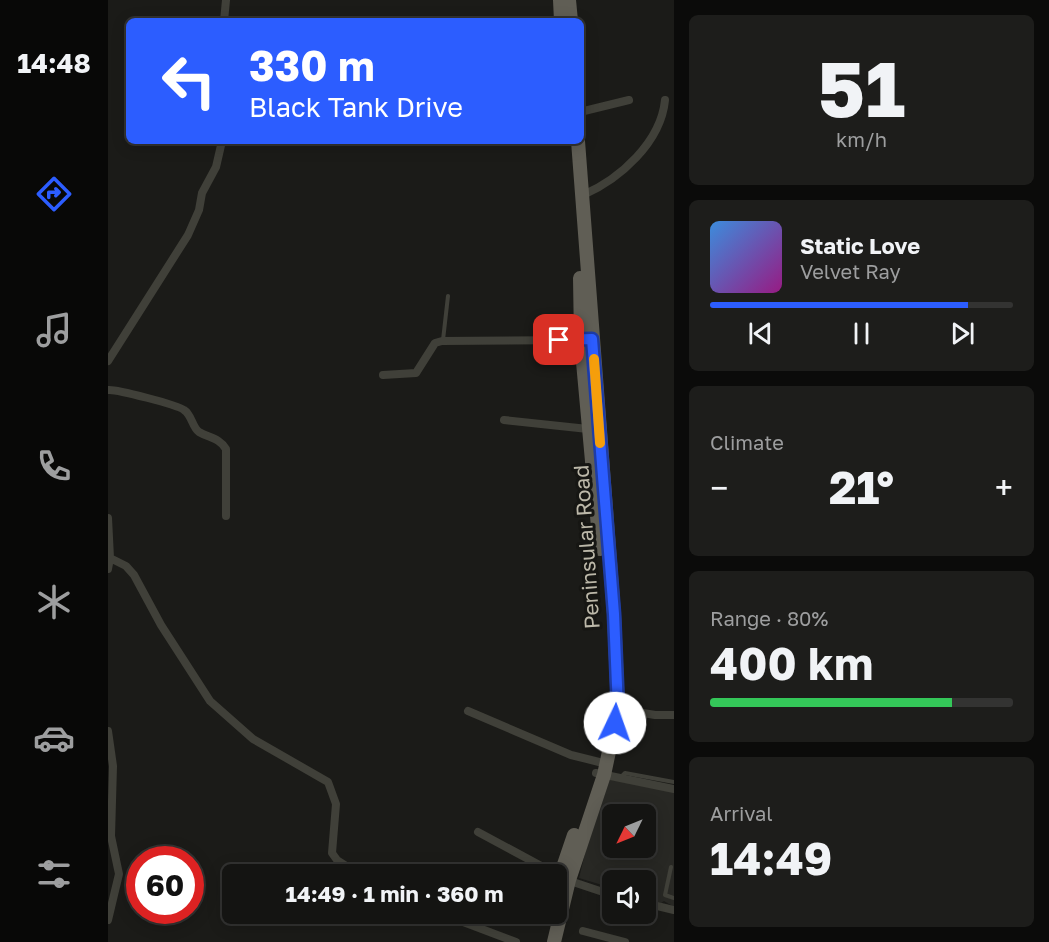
<!DOCTYPE html>
<meta charset="utf-8">
<style>
body{margin:0;font-family:"Golos Text",sans-serif;background:#1d1d1b;color:#f1f3f6;height:100vh;display:flex;flex-direction:column;font-size:22px;white-space:nowrap}
*{box-sizing:border-box;margin:0}
p{font-size:20px;color:#9d9e9f}
.icon{flex:none;width:33px;height:33px;fill:none;stroke:currentColor;stroke-width:2;stroke-linecap:round;stroke-linejoin:round}
.map{position:relative;flex:1;overflow:hidden}
.panel{display:flex;flex-direction:column;gap:15px;padding:15px;background:#0b0b0a;width:375px}
.panel>*{flex:none}
.hud{position:absolute;left:18px;top:18px;width:458px;height:126px;border-radius:9px;box-shadow:0 3px 15px #0003,0 0 0 2px #333332;background:#2c5dff;color:#fff;overflow:hidden}
.needle{width:39px;rotate:227deg}
.fabs{position:absolute;left:494px;top:804px;display:grid;gap:12px}
.fabs a{display:grid;place-items:center;width:54px;height:54px;border-radius:9px;background:#141412;box-shadow:0 3px 15px #0003,0 0 0 2px #333332;font-size:30px}
.speed{position:absolute;left:18px;top:846px;display:flex;gap:12px;font-size:30px;font-weight:700;text-align:center}
.speed>*{display:grid;place-content:center;width:78px;height:78px;border-radius:50%;background:#141412;box-shadow:0 3px 15px #0003,0 0 0 2px #333332;line-height:1}
.speed .limit{border:9px solid #d22;background:#fff;color:#111}
.pin{position:absolute;display:grid;place-items:center;width:51px;height:51px;color:#fff;margin:-26px;border-radius:12px;box-shadow:0 3px 9px #0006}
.me{position:absolute;width:66px;margin:-33px;rotate:3deg;stroke-linejoin:round;filter:drop-shadow(0 0 4px #0008)}
.turn{display:flex;align-items:center;gap:21px;height:126px;padding:0 24px;font-size:27px}
.turn .icon{width:78px;height:78px;stroke-width:2.5}
.turn b{display:block;font-size:42px;line-height:51px}
.big{font-size:45px;font-weight:700;line-height:1.1}
.panel .card{flex:1;display:flex;flex-direction:column;justify-content:center;gap:9px;min-width:0;padding:0 21px;border-radius:9px;background:#1d1d1b}
.panel .dial{align-items:center;gap:0}
.dial b{font-size:78px;line-height:1}
.song{display:flex;align-items:center;gap:18px}
.cover{width:72px;height:72px;border-radius:9px;background:linear-gradient(135deg,hsl(210 70% 55%),hsl(310 70% 35%))}
.played{height:6px;border-radius:3px;background:linear-gradient(90deg,#2c5dff 85%,#333332 85%)}
.keys{display:flex;justify-content:space-around;direction:ltr}
.heat{display:flex;justify-content:space-between;align-items:center;font-size:33px;direction:ltr}
.charge{height:9px;border-radius:4px;background:linear-gradient(90deg,#34c759 80%,#333332 0)}
.trip{position:absolute;left:114px;top:864px;width:345px;height:60px;border-radius:9px;background:#141412;box-shadow:0 3px 15px #0003,0 0 0 2px #333332;font-weight:700;line-height:60px;text-align:center}
main{display:flex;flex:1;min-height:0}
.tab-bar{display:flex;flex-direction:column;width:108px;justify-content:space-around;align-items:center;background:#080807;color:#9d9e9f}
.tab-bar .icon{width:42px;height:42px}
.tab-bar .selected{color:#2c5dff}
.tab-bar b{font-size:27px;color:#f1f3f6}
.map>svg:first-child{display:block}
</style>
<main>
<nav class="tab-bar">
<b>14:48</b>
<svg class="icon selected" aria-label="directions" viewBox="0 0 24 24"><path d="M12 3l9 9-9 9-9-9zM9 14v-3h6M13 9l2 2-2 2"/></svg>
<svg class="icon" aria-label="music" viewBox="0 0 24 24"><path d="M9 18V5l10-2v13"/><circle cx="6" cy="18" r="3"/><circle cx="16" cy="16" r="3"/></svg>
<svg class="icon" aria-label="phone" viewBox="0 0 24 24"><path d="M5 4h4l2 5-3 2q2 4 5 5l2-3 5 2v4C11 20 4 13 5 4z"/></svg>
<svg class="icon" aria-label="climate" viewBox="0 0 24 24"><path d="M12 3v18M4 7l16 10M4 17L20 7"/></svg>
<svg class="icon" aria-label="car" viewBox="0 0 24 24"><path d="M5 17H2v-5l4-1 3-4h7l3 4 3 1v5h-3M9 17h6M6 11h13"/><circle cx="7" cy="17" r="2"/><circle cx="17" cy="17" r="2"/></svg>
<svg class="icon" aria-label="filters" viewBox="0 0 24 24"><path d="M4 7h16M4 17h16"/><circle cx="9" cy="7" r="2"/><circle cx="15" cy="17" r="2"/></svg>
</nav>
<div class="map">
<svg width="566" height="942" viewBox="0 0 566 942">
<rect width="100%" height="100%" fill="#1b1b18"/>
<!-- built -->
<path fill="#282824" fill-rule="evenodd" d="M498,779L566,791V907L556,901L553,903L537,898V880H504V888L471,878L492,793ZM504,814H537V848H504Z"/>
<g fill="none" stroke-linecap="round" stroke-linejoin="round">
<!-- service -->
<path stroke="#404039" stroke-width="4" d="M335,340L340,296
M513,777L517,773L566,782
M563,867L557,895L566,898"/>
<!-- minor -->
<path stroke="#404039" stroke-width="8" d="M116,21L118,0
M472,112L521,100
M475,195C512,179 553,142 557,100
M0,361L80,235L91,210L94,193L108,167L114,141
M275,375L308,373L327,343L334,341L476,340
M0,390C8,389 70,405 76,410C84,415 84,427 91,432C101,438 112,438 118,449V516
M396,420L480,429
M0,518L2,558L0,569
M2,558L18,566L26,575L53,625L102,701L145,739L220,782L228,804L224,853L229,860L251,874
M500,707L547,715H566
M360,711L463,755L491,762
M0,731L5,766L3,836L11,874L0,920
M488,773L566,789
M370,832L448,874
M459,880L504,895
M537,903L566,910
M334,914L408,942
M475,931L517,942"/>
<!-- primary -->
<path stroke="#605e55" stroke-width="14" d="M452,0L453,21
M461,0L463,21
M472,278L473,340L492,549
M448,888L466,835
M446,942L461,880L496,775L510,709L506,614L470,141"/>
</g>
<g fill="none" stroke-linecap="round" stroke-linejoin="round">
<!-- route casing -->
<g stroke="#1d3ca6" stroke-width="15">
<path id="route" d="M451,340L484,339L506,614L510,709L507,723"/>
</g>
<!-- route -->
<use href="#route" stroke="#2c5dff" stroke-width="10"/>
<!-- slow -->
<path stroke="#f59e0b" stroke-width="10" d="M486,359L492,443"/>
</g>
<g text-anchor="middle" stroke-width="6" stroke-linejoin="round" paint-order="stroke">
<!-- street labels -->
<g font-size="21" fill="#bcb8a9" stroke="#161613">
<text transform="translate(479 547) rotate(-94)" y="7">Peninsular Road</text>
</g>
</g>
</svg>
<div class="fabs">
<a><svg class="needle" viewBox="-14 -14 28 28"><path d="M0-13l5 13h-10z" fill="#e53935"/><path d="M0 13l5-13h-10z" fill="#9d9e9f"/></svg></a>
<a><svg class="icon" aria-label="sound" viewBox="0 0 24 24"><path d="M4 9h4l5-4v14l-5-4H4zM17 9q2 3 0 6"/></svg></a>
</div>
<div class="speed"><div class="limit">60</div></div>
<div class="pin" style="left:451px;top:340px;background:#d93025"><svg class="icon" aria-label="arrive" viewBox="0 0 24 24"><path d="M6 21V4h12l-3 4 3 4H6"/></svg></div>
<svg class="me" style="left:507px;top:723px" viewBox="-20 -20 40 40"><circle r="19" fill="#fff"/><path d="M0-13L10 11 0 6-10 11z" fill="#2c5dff"/></svg>
<div class="trip">14:49 · 1 min · 360 m</div>
<div class="hud">
<div class="turn"><svg class="icon" aria-label="left" viewBox="0 0 24 24"><path d="M17 20v-9H6M10 6l-5 5 5 5"/></svg><div><b>330 m</b>Black Tank Drive</div></div>
</div>
</div>
<section class="panel">
<div class="card dial"><b>51</b><p>km/h</p></div>
<div class="card">
<div class="song"><i class="cover"></i><div><b>Static Love</b><p>Velvet Ray</p></div></div>
<div class="played"></div>
<div class="keys"><svg class="icon" aria-label="previous" viewBox="0 0 24 24"><path d="M18 5L8 12l10 7zM5 5v14"/></svg><svg class="icon" aria-label="pause" viewBox="0 0 24 24"><path d="M8 5v14M16 5v14"/></svg><svg class="icon" aria-label="next" viewBox="0 0 24 24"><path d="M6 5l10 7-10 7zM19 5v14"/></svg></div>
</div>
<div class="card"><p>Climate</p>
<div class="heat"><a>−</a><b class="big">21°</b><a>+</a></div>
</div>
<div class="card"><p>Range · 80%</p><b class="big">400 km</b><div class="charge"></div></div>
<div class="card"><p>Arrival</p><b class="big">14:49</b></div>
</section>
</main>
